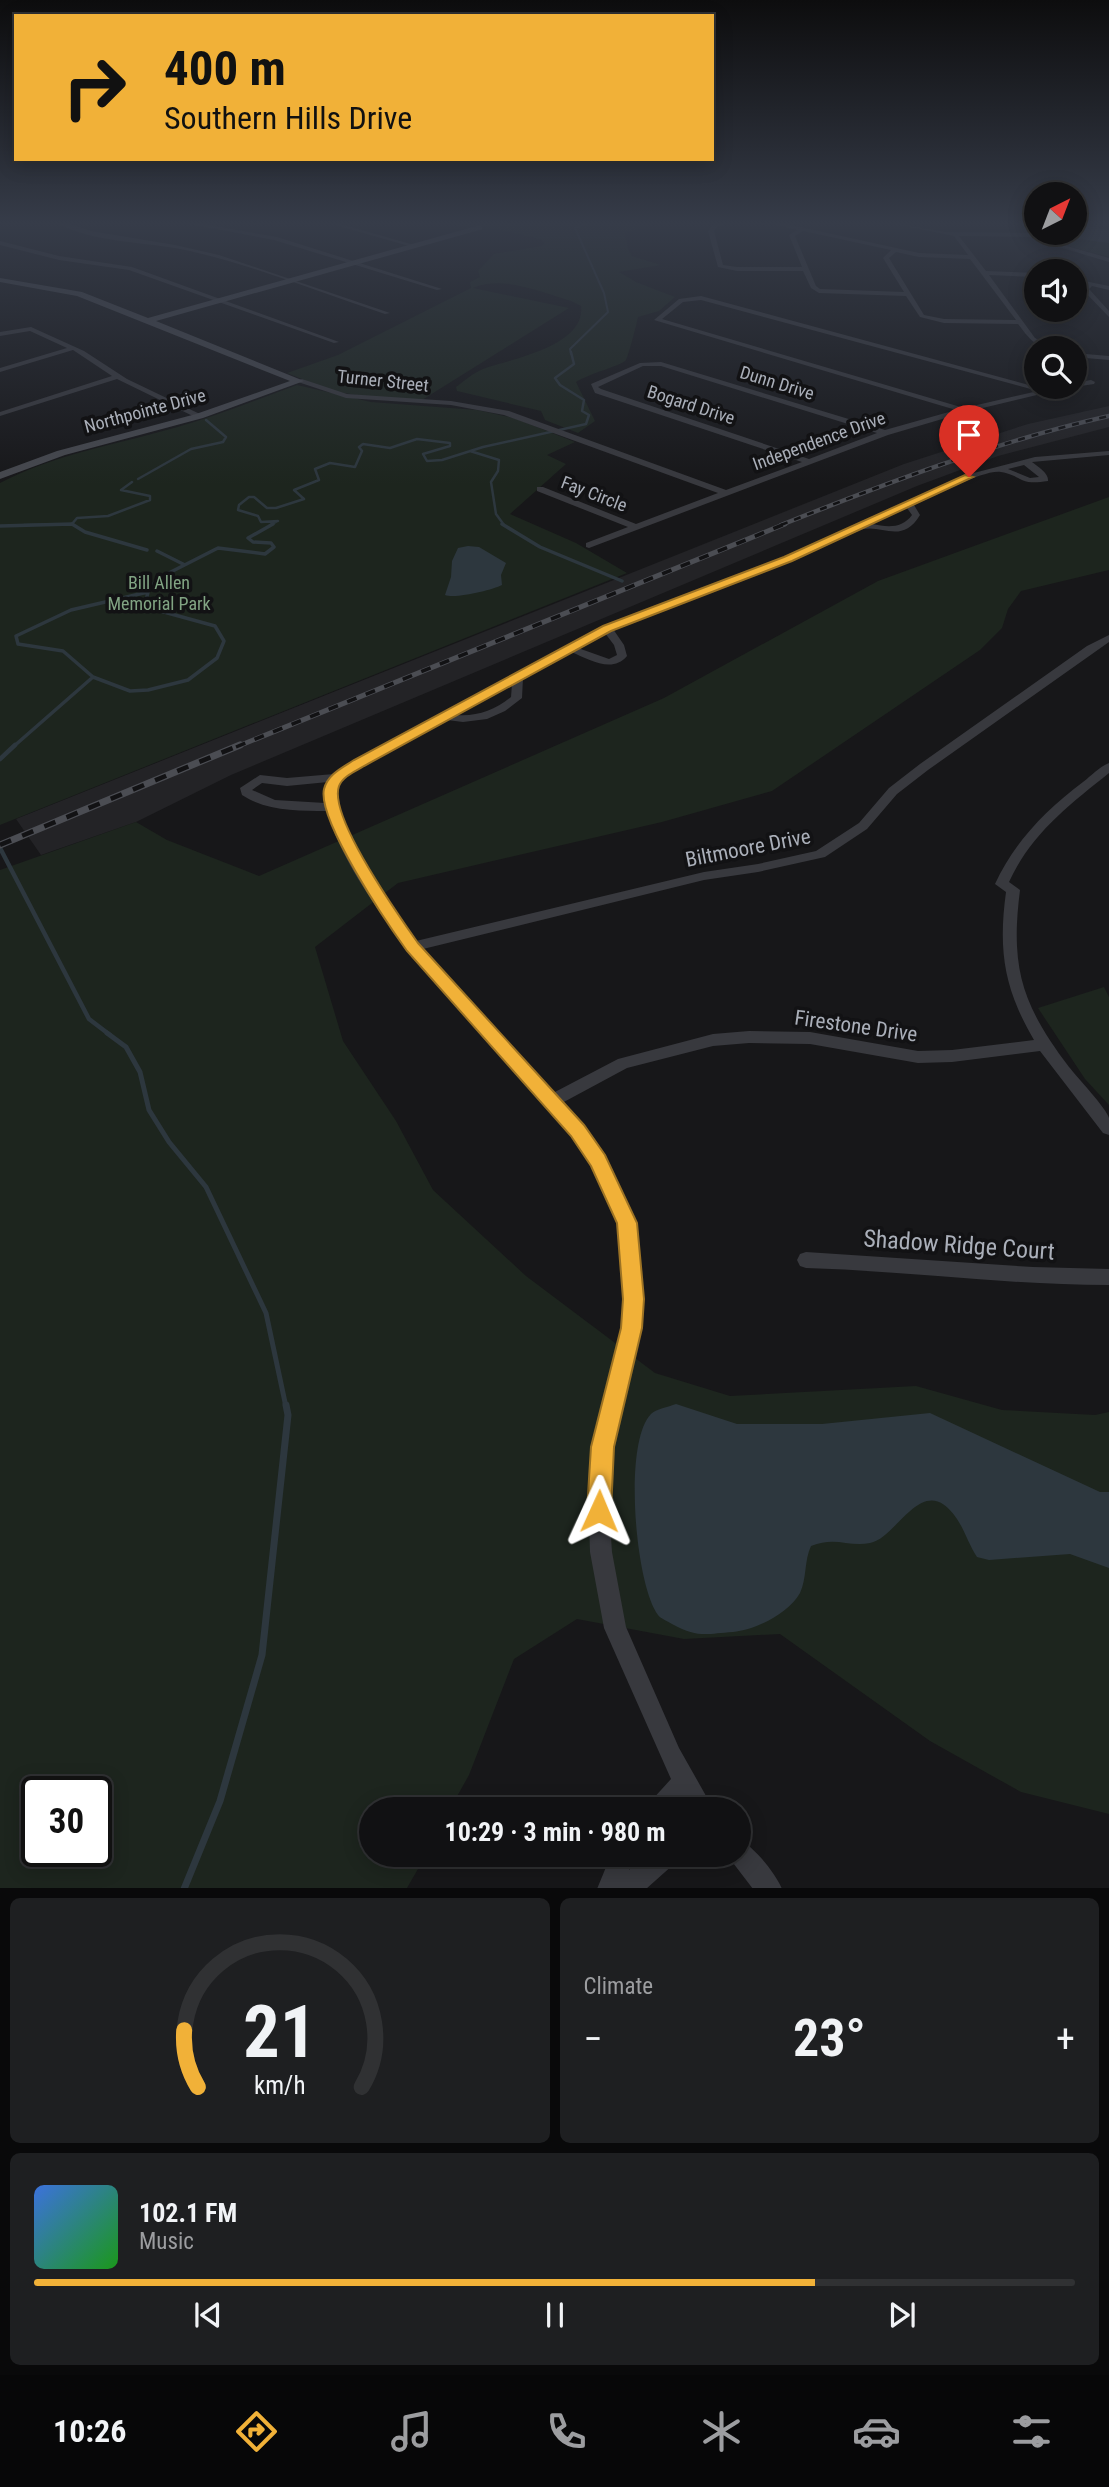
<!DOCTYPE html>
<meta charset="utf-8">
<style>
body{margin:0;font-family:"Roboto Condensed",sans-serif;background:#1e1f21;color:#f1f3f6;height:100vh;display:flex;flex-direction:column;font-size:26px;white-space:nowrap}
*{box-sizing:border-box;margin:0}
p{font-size:23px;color:#9c9da0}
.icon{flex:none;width:38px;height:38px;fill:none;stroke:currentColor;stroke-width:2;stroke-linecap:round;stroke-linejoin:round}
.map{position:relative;height:1888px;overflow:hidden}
.sheet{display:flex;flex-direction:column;gap:10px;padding:10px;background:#09090a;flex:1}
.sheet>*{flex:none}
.banner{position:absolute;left:14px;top:14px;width:700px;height:147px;border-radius:0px;box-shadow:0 4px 18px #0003,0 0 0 2px #303133;background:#f1b138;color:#111;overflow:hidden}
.needle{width:46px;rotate:42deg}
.controls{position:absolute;left:1024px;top:182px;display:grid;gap:14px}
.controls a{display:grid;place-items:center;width:63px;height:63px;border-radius:50%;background:#111113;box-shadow:0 4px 18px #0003,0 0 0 2px #303133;font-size:35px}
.speed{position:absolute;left:21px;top:1776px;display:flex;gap:14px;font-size:35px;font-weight:700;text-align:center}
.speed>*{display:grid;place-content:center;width:91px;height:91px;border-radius:50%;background:#111113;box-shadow:0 4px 18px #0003,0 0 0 2px #303133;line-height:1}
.speed .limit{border:4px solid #111;border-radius:10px;background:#fff;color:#111}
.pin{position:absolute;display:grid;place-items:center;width:60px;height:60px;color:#fff;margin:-72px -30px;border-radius:50% 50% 50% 0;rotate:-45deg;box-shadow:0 0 7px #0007}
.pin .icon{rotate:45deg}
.me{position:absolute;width:77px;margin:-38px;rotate:1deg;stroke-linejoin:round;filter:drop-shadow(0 0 5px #0008)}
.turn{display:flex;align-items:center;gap:24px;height:147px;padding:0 35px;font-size:32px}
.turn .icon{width:91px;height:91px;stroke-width:2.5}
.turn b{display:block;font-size:49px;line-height:60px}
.big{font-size:52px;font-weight:700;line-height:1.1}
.sheet .tile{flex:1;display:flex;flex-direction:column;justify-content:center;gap:10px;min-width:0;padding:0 24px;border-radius:10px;background:#1e1f21}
.sheet .dial{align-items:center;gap:0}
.dial svg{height:182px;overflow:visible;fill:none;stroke:#303133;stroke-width:7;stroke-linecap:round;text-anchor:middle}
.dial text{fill:#f1f3f6;stroke:none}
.song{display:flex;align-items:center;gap:21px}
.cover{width:84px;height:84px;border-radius:10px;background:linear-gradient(135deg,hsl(220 70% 55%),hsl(120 70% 35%))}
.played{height:7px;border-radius:4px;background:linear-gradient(90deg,#f1b138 75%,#303133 75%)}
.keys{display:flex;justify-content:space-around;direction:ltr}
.heat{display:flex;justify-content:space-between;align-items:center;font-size:38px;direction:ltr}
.sheet .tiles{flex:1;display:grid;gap:10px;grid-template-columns:1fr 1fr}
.tile:last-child{grid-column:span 2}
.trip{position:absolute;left:359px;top:1797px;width:392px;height:70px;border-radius:35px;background:#111113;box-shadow:0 4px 18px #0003,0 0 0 2px #303133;font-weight:700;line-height:70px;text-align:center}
.menu{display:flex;height:112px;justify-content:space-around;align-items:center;background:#070708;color:#9c9da0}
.menu .icon{width:49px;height:49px}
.menu .selected{color:#f1b138}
.menu b{font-size:32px;color:#f1f3f6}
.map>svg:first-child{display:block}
</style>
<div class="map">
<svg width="1109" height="1889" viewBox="0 0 1109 1889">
<rect width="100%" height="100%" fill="#171719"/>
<!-- built -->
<path fill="#232326" d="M1109,406V427L998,456L917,486L231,775L136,822L41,855L16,819L904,464L1028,424Z"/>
<!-- green -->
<path fill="#1d251e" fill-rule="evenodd" d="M441,221H661L625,233L628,249L632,256L661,265L619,272L636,282L675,297L659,311L638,317C637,323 628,357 626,360C623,365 588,374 576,382L595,421L578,433L545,420L541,411L457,391L456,387C464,381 473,373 483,369C511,359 586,346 581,306L571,301C541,292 503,275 473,288L569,308L422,400L362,396L332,391L287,373L338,355L471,288L470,282L480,277L478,271L494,254L542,246L544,243L540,239L478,225L468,228Z
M1075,221H1109V257L1072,247L1047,233H1074Z
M297,385L371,402L477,410L514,418L575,442L547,455L566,464L510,514L576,543L627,573L0,825V483C56,454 114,445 174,428C216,416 256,400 297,385Z
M1109,497V570L1021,591L1008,609L1002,628L980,650L772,791L662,822L398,883L315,947L343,1041L396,1121L433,1190L526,1276L655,1373L730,1396L916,1386L1002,1410L1095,1415L1109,1412V1814L1021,1792L930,1741L780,1634L684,1639L577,1619L514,1659L469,1775L450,1809L371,1810V1855H426L407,1888H0V870L136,822L167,840L259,876L664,698L878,581ZM37,1792H96V1852H37Z
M1104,987L1109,997V1105L1085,1079L1038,1008Z"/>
<!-- water -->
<path fill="#2d373e" d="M1075,223L1109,230V243L1079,239L1074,233Z
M468,546L479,547L506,563L501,575L502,585C492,590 456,599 445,595L451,577L452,561L458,548Z
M676,1404L737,1424H822L930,1413L1100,1492H1109V1568L1070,1554L989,1560L977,1557C969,1545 965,1531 957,1519C923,1468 898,1538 870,1543C848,1547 835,1536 811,1546C804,1561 807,1578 800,1593C788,1614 755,1630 733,1632C705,1634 698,1638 672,1624C668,1621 661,1619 658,1615C635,1584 623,1442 651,1414C656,1409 668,1407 676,1404Z"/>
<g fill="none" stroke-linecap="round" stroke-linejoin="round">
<!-- stream-far5 -->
<path stroke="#2d373e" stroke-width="2" d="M571,354L570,349L608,312L604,293L575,228L592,221"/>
<!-- stream-far4 -->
<path stroke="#2d373e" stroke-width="2.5" d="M470,451L499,460L498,471L491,482L496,514L504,525
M138,479L191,449L223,442L226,437L206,420
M24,525L72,524
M74,525L72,524L77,518L108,516L150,500V496L121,490L132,482
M270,525L278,521L261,522L258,516L238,510L239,505L249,497H254L267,508H276L304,499L294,490L319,480L315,469L330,463L355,467L362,451L359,447L363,444L390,448L417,439L450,443V446L423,454L427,461L442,460L483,447L586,424L589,415L582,411L584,400L560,385L555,378L574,364L571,352"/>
<!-- stream-far3 -->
<path stroke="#2d373e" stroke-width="3.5" d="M72,524L85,532L147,550
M502,524L540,547L622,581
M0,526L72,524
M157,551L183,564
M93,677L130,691L148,690L188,680L217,658L224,641L215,626L153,609L146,601L148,592
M13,747L93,677L63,651L18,644L16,636L71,610L148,592L157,579L218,548L265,554L274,547L271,543L253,542L248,538L273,524"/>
<!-- stream-far2 -->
<path stroke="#2d373e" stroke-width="4.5" d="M0,759L15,745
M0,848L89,1019L110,1035"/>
<!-- stream-far1 -->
<path stroke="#2d373e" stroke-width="5" d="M107,1033L126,1047L140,1072L149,1110L169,1142L206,1187L266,1313L286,1407"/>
<!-- stream -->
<path stroke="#2d373e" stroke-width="7" d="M184,1889L220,1801L262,1655L288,1415L286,1405"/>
<!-- street -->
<path fill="#38393e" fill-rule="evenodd" d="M53,221H61L91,231L175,245L219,255L390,313L385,314C320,293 256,266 190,251C146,241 93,244 53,221Z
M174,221H186L277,237L442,289L437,290L274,240Z
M321,221H330L414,245L409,246Z
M724,221H732L717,227L714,231L723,265L737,267H802L789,235L797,230L763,221H773L919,253L968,255L954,236L880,221L946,232L1043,233L1063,245L1109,258V262L1059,247L1043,237L959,236L986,271L1036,273V277L989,275L1035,338L1053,348C1036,349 1028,337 1018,324L944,323L920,317L906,296L819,293L811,288L803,271H737L718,267L708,231L713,225ZM803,231L891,250L883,258L904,292L820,289L816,286L795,236ZM896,252L919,257L970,259L1016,320L944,319L924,315L889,258Z
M1033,221H1036V226L1033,224Z
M0,241L59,256L132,267L339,342L334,343L129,270L59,260L0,245Z
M1074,279L1109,286V290L1092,286L1089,289L1109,311V317L1083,290L1086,285L1074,283Z
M701,296L1036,387L1048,389L1070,387L966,412L888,435L589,548L586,547V543L628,527L537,491V487H543L636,524L718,493L504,415L451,405L346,398L295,381L302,379L347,394L451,401L509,411L726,490L802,462L595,393L591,384L640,363L661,362L885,430L956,410L654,320L679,299ZM701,300L1038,391L964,408L662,319L683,302ZM643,366H661L877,433L809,459L601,389L598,387Z
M31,327L84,351L127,379L204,416L197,418L117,379L0,416V412L112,376L73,350L0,372V368L67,348L30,331L0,336V332Z
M1074,353L1109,356V360L1074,357Z
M1091,380L1095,382L1094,384L1074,387H1072H1074V383Z
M1109,451V455L1032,462C1038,467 1049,473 1048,481C1019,486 1023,476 1001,472C984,469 932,497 914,505L920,515C901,547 879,521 858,531C778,567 695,598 613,629L624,645L627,656C612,674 589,659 571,652L523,678L522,698L505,711L487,719L463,722L447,720L351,773C345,777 338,782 337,789C331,828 393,909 416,941L704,872L758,864L816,851L859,823L889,788L920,764L1087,646L1109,635V642L928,770L897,794L867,829L825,857L758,872L704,880L423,949L553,1093L618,1059L713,1034L749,1031L810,1032L918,1051L952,1050L1034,1040C1004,989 998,950 1006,892L995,884C1015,841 1045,811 1083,782C1091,776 1099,767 1109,763V773C1069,805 1031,834 1009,882L1020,890C1010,968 1022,1005 1069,1067C1077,1077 1107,1109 1109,1118C1109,1123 1109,1130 1109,1135L1103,1133L1040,1051L952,1062L918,1063L810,1044L749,1043L713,1046L627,1068L562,1103L605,1156L636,1223L641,1269V1328L613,1447L608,1491L612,1552L626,1627L679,1748L714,1810H688L684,1802L677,1810H648L651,1801L671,1779L604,1628L590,1552L588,1491L593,1447L623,1328V1269L618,1223L593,1165L571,1136C536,1096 500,1055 465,1015C415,958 348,884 327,811C298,811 266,811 242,795L240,788L260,775L287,778L334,774L355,760L603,626L785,557L966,475L1035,457ZM1024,465L1039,477L1030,478L1008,469ZM907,508L912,515C902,529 887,527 872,524ZM605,633L614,645L617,655L609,659L578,648ZM512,684L511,697C495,710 476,717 456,715ZM328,782L325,788V803L275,800L252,790L262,783L287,786Z
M806,1252L1033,1267L1109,1269V1285C1008,1285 907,1271 806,1268L800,1266L797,1260L800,1254Z
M738,1839C753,1845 776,1874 782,1889H753L727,1855H738Z
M611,1855H635L629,1870L646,1855H677L674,1864L646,1889H597Z"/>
<!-- secondary -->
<path fill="#46484e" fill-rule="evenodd" d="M0,221H6L0,223Z
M480,225L483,229L156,321L304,381L203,418L65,455L0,479V472L57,451L196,414L290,381L77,296L0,282V278L82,292L148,318Z"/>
<!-- rail-far2 casing -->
<g stroke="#4b4d53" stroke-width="4.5">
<path id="rail-far2" d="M781,525C889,482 995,442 1109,416"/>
</g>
<!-- rail-far1 casing -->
<g stroke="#4b4d53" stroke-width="5">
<path id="rail-far1" d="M236,747L785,524"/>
</g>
<!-- rail casing -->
<g stroke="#4b4d53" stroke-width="7">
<path id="rail" d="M0,845L240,745"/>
</g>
<!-- rail-far2 -->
<use href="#rail-far2" stroke="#121214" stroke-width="2.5" stroke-dasharray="7" stroke-linecap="butt"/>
<!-- rail-far1 -->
<use href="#rail-far1" stroke="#121214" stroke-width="3.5" stroke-dasharray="10" stroke-linecap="butt"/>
<!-- rail -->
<use href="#rail" stroke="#121214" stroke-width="4.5" stroke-dasharray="12" stroke-linecap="butt"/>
</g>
<!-- sky -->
<linearGradient id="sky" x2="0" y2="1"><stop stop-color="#0d0d0e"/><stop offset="0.46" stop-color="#363c49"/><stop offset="1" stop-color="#363c49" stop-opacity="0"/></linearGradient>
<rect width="1109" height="485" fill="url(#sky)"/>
<!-- route -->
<path fill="#f1b138" stroke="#9d7324" stroke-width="2" d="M965,475L973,477L792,561L611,631L364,766C356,771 343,776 339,786C328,816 399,916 418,943L584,1125L605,1155L637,1223L644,1299L642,1328L614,1447L611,1511L608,1519L599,1523L591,1519L587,1511L591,1447L621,1328L623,1299L617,1223L591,1166L571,1136L407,951C387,923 317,820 324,789C328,774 342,768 354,760L603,626L784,557Z"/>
<g text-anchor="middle" stroke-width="7" stroke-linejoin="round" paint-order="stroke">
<!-- far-street labels -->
<g font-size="18" fill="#aaafb9" stroke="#121214">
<text transform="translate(383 381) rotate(6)" y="6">Turner Street</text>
<text transform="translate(777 383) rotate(17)" y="6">Dunn Drive</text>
<text transform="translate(691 405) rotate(18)" y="6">Bogard Drive</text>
<text transform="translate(145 411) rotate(-15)" y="6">Northpointe Drive</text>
<text transform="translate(819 441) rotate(-20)" y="6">Independence Drive</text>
<text transform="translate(594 494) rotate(21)" y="6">Fay Circle</text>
</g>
<!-- far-park labels -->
<g font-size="18" fill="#81a483" stroke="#121214">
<text x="159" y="589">Bill Allen<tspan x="159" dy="21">Memorial Park</tspan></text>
</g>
<!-- street labels -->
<g font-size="21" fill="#aaafb9" stroke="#121214">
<text transform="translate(748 848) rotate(-11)" y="7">Biltmoore Drive</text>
<text transform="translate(856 1026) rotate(8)" y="7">Firestone Drive</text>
</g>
<!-- near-street labels -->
<g font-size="24" fill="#aaafb9" stroke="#121214">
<text transform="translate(959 1245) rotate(4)" y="8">Shadow Ridge Court</text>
</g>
</g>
</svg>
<div class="controls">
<a><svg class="needle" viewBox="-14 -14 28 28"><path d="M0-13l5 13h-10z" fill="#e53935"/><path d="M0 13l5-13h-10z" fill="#9c9da0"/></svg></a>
<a><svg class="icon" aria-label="sound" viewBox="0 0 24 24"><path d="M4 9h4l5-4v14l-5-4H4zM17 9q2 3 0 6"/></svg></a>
<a><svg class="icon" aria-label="search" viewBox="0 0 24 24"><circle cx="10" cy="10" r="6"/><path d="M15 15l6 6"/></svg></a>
</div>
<div class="speed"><div class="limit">30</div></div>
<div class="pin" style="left:969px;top:477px;background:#d93025"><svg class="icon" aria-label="arrive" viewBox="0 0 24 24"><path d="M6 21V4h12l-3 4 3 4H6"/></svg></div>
<svg class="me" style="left:599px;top:1511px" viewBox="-20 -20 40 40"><path d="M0-17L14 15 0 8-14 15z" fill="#f1b138" stroke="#fff" stroke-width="4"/></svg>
<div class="trip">10:29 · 3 min · 980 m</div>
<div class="banner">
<div class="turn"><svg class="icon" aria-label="right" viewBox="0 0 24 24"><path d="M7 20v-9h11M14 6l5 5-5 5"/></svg><div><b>400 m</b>Southern Hills Drive</div></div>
</div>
</div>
<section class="sheet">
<div class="tiles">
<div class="tile dial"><svg viewBox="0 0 100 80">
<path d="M14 69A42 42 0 1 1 86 69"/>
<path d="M14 69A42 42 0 0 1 8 44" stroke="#f1b138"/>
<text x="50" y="56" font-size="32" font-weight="700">21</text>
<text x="50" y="72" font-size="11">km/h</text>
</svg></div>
<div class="tile"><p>Climate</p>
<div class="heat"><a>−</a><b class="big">23°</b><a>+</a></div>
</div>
<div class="tile">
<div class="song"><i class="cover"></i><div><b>102.1 FM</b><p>Music</p></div></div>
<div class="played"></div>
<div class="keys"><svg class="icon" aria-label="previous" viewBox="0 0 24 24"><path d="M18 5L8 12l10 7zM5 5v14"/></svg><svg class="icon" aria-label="pause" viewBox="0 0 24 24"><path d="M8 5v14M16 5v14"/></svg><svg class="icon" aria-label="next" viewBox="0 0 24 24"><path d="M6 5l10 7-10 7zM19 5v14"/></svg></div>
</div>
</div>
</section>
<nav class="menu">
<b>10:26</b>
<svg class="icon selected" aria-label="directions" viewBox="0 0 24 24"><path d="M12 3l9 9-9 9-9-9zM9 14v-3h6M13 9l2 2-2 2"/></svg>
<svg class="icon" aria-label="music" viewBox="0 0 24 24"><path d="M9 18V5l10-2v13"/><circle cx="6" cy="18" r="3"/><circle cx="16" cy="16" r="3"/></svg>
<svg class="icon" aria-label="phone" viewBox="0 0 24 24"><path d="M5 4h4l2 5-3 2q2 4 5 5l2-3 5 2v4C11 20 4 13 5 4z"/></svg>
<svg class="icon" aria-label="climate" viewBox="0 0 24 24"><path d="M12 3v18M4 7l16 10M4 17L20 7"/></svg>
<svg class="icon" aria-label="car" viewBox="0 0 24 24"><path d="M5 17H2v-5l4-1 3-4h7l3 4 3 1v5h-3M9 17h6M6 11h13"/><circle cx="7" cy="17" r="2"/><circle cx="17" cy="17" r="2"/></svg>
<svg class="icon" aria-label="filters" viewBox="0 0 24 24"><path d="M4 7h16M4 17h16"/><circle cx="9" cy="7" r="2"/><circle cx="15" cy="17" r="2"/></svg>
</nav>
